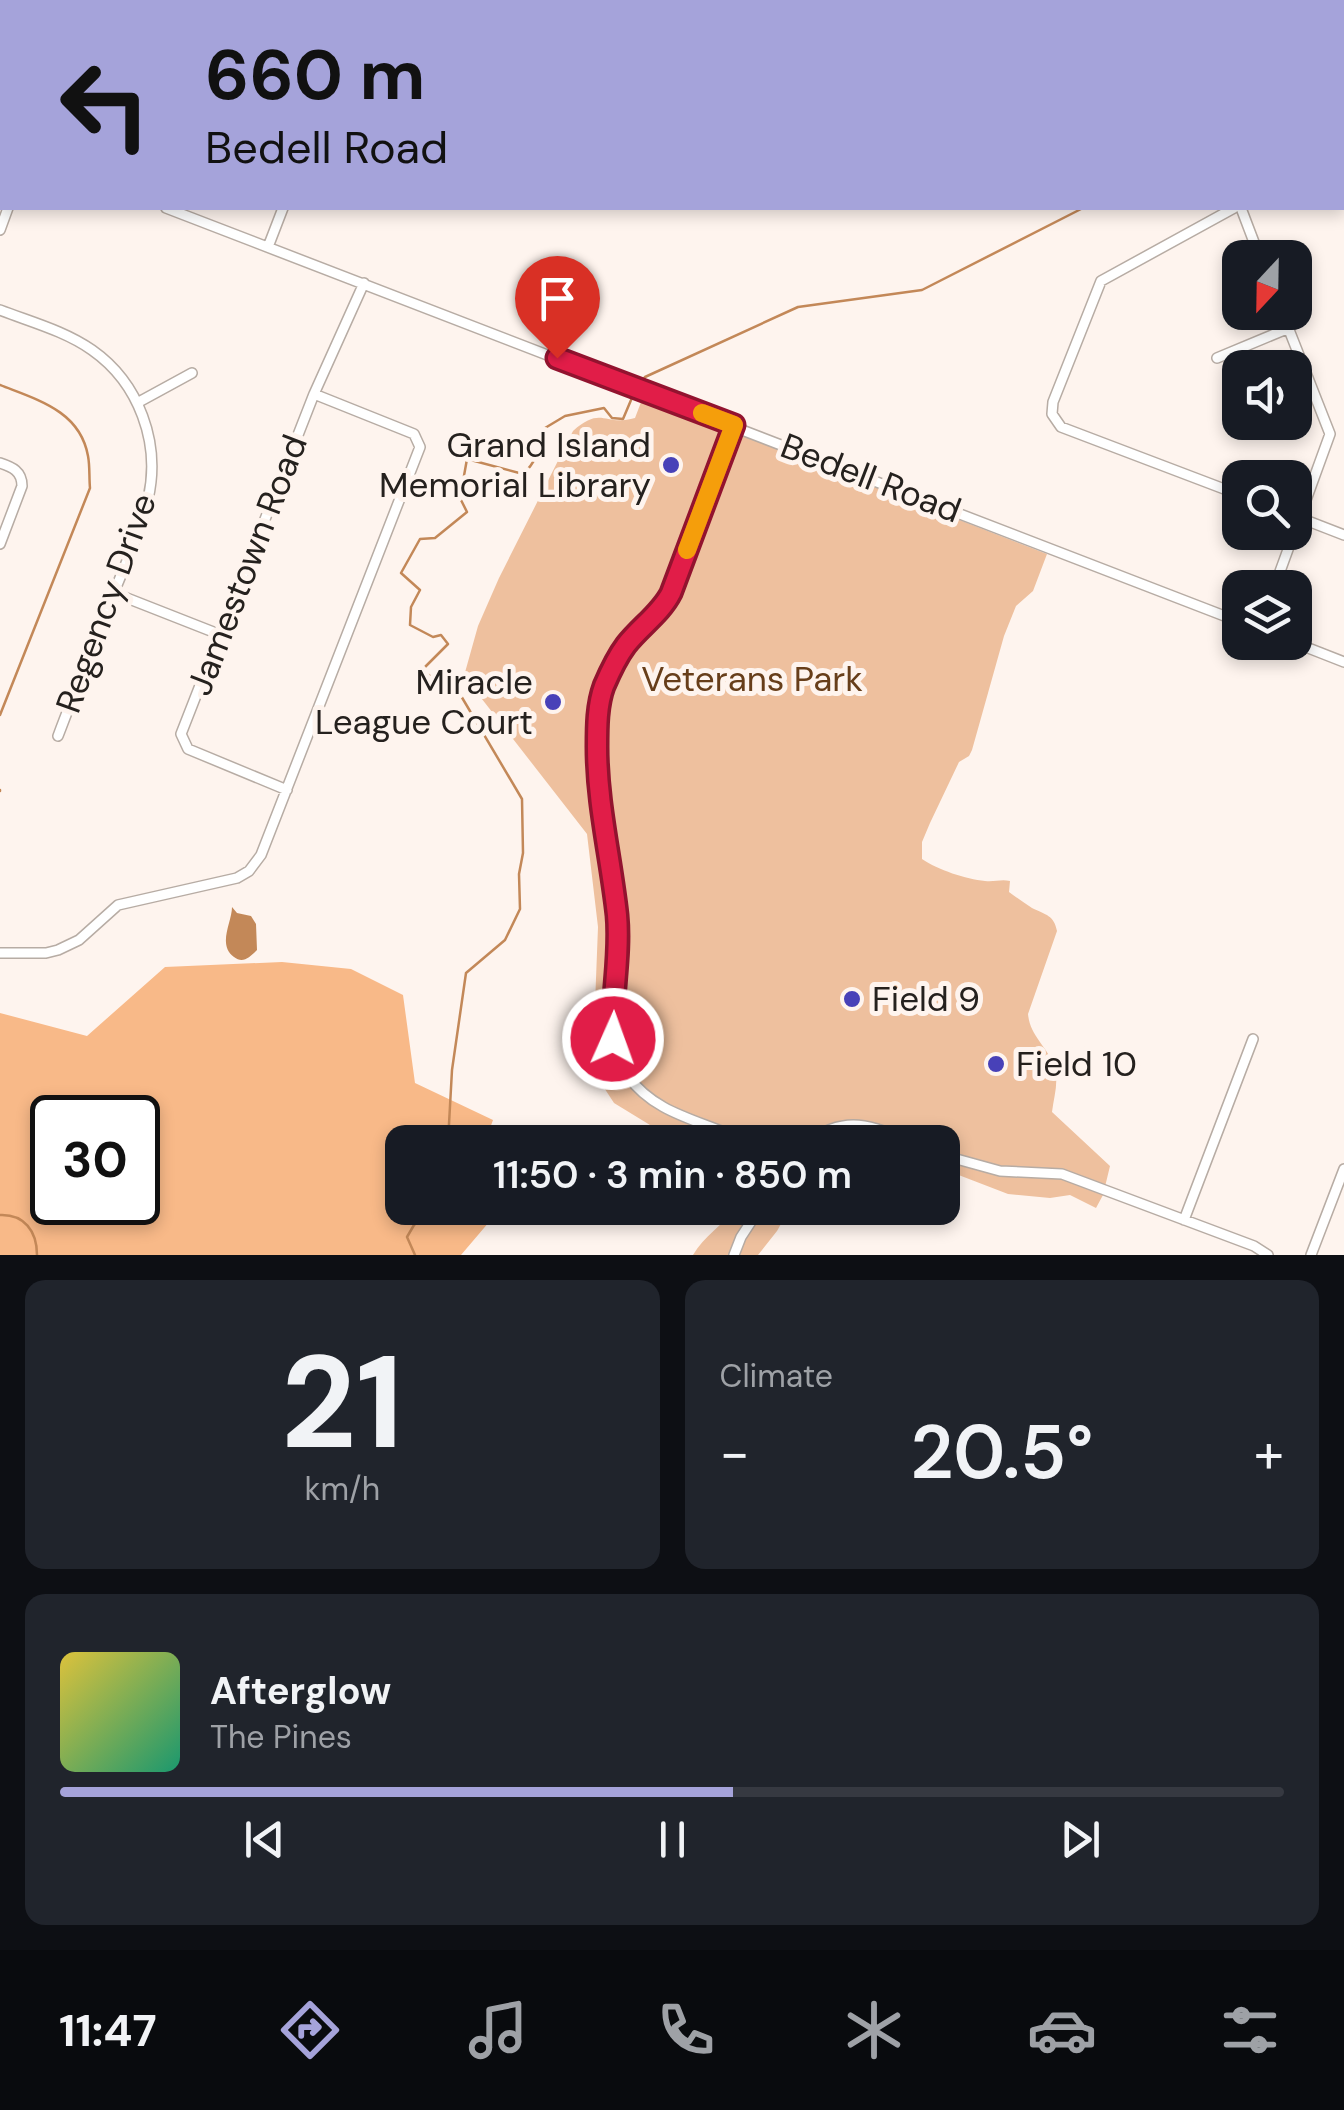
<!DOCTYPE html>
<meta charset="utf-8">
<style>
body{margin:0;font-family:"DM Sans",sans-serif;background:#20242c;color:#f1f3f6;height:100vh;display:flex;flex-direction:column;font-size:38px;white-space:nowrap}
*{box-sizing:border-box;margin:0}
p{font-size:32px;color:#9ea1a6}
.icon{flex:none;width:55px;height:55px;fill:none;stroke:currentColor;stroke-width:2;stroke-linecap:round;stroke-linejoin:round}
.map{position:relative;height:1255px;overflow:hidden}
.sheet{display:flex;flex-direction:column;gap:25px;padding:25px;background:#0d0f14;flex:1}
.sheet>*{flex:none}
.banner{position:absolute;left:0px;top:0px;width:1345px;height:210px;box-shadow:0 5px 15px #0003;background:#a5a3da;color:#111;overflow:hidden}
.needle{width:65px;rotate:202deg}
.buttons{position:absolute;left:1222px;top:240px;display:grid;gap:20px}
.buttons a{display:grid;place-items:center;width:90px;height:90px;border-radius:20px;background:#171b24;box-shadow:0 5px 15px #0003;font-size:50px}
.speed{position:absolute;left:30px;top:1095px;display:flex;gap:20px;font-size:50px;font-weight:700;text-align:center}
.speed>*{display:grid;place-content:center;width:130px;height:130px;border-radius:50%;background:#171b24;box-shadow:0 5px 15px #0003;line-height:1}
.speed .limit{border:5px solid #111;border-radius:15px;background:#fff;color:#111}
.pin{position:absolute;display:grid;place-items:center;width:85px;height:85px;color:#fff;margin:-102px -42px;border-radius:50% 50% 50% 0;rotate:-45deg;box-shadow:0 0 10px #0007}
.pin .icon{rotate:45deg}
.me{position:absolute;width:110px;margin:-55px;rotate:2deg;stroke-linejoin:round;filter:drop-shadow(0 0 8px #0008)}
.turn{display:flex;align-items:center;gap:35px;height:210px;padding:0 40px;font-size:45px}
.turn .icon{width:130px;height:130px;stroke-width:2.5}
.turn b{display:block;font-size:70px;line-height:85px}
.big{font-size:75px;font-weight:600;line-height:1.1}
.sheet .widget{flex:1;display:flex;flex-direction:column;justify-content:center;gap:15px;min-width:0;padding:0 35px;border-radius:20px;background:#20242c}
.sheet .dial{align-items:center;gap:0}
.dial b{font-size:130px;line-height:1}
.song{display:flex;align-items:center;gap:30px}
.cover{width:120px;height:120px;border-radius:15px;background:linear-gradient(135deg,hsl(50 70% 55%),hsl(160 70% 35%))}
.played{height:10px;border-radius:5px;background:linear-gradient(90deg,#a5a3da 55%,#363941 55%)}
.keys{display:flex;justify-content:space-around;direction:ltr}
.heat{display:flex;justify-content:space-between;align-items:center;font-size:55px;direction:ltr}
.sheet .tiles{flex:1;display:grid;gap:25px;grid-template-columns:1fr 1fr}
.widget:last-child{grid-column:span 2}
.trip{position:absolute;left:385px;top:1125px;width:575px;height:100px;border-radius:20px;background:#171b24;box-shadow:0 5px 15px #0003;font-weight:600;line-height:100px;text-align:center}
.dock{display:flex;height:160px;justify-content:space-around;align-items:center;background:#090b0e;color:#9ea1a6}
.dock .icon{width:70px;height:70px}
.dock .on{color:#a5a3da}
.dock b{font-size:45px;color:#f1f3f6}
.map>svg:first-child{display:block}
</style>
<div class="map">
<svg width="1344" height="1255" viewBox="0 0 1344 1255">
<rect width="100%" height="100%" fill="#fef4ee"/>
<!-- green -->
<path fill="#eec09e" d="M643,397L1047,554L1033,591L1016,606L1004,636L972,750L969,756L959,762L930,823L922,842V859C938,870 966,879 985,881C995,882 1001,879 1010,881L1009,892C1016,897 1024,903 1032,908C1046,915 1054,915 1057,931L1028,1014C1030,1036 1046,1045 1053,1064C1060,1079 1054,1096 1052,1112L1110,1166L1103,1195L1096,1208L1070,1195L1050,1198L1008,1194L943,1169L942,1142H690L650,1125L614,1103L599,1080L594,1068L593,1056L598,927L587,834L464,676L478,626L499,578L573,431C602,405 604,427 635,418Z
M736,1208H790L777,1231L758,1255H693C704,1236 723,1225 736,1208Z"/>
<!-- forest -->
<path fill="#f8b988" fill-rule="evenodd" d="M282,962L351,969L403,995L415,1083L493,1120L485,1142H402V1208H501L461,1255H0V1013L87,1036L165,967ZM52,1118H138V1202H52Z"/>
<!-- water -->
<path fill="#c38858" d="M232,907L237,913L251,916L256,924L257,950C250,957 243,964 234,957C217,945 232,922 232,907Z"/>
<g fill="none" stroke-linecap="round" stroke-linejoin="round">
<!-- stream -->
<path stroke="#c38858" stroke-width="2.5" d="M1295,2L1297,0
M640,383L645,377L798,307L922,290L1083,208
M0,385C38,400 80,411 88,456C90,466 89,478 90,488L0,715
M0,790V791
M448,1142L452,1070L466,973L505,940L520,909L519,874L523,853L522,799L454,684L438,682L422,670L448,644L441,635L433,637L410,625L411,607L420,590L401,573L420,539L435,538L467,512L460,498L467,459L523,474C536,463 542,444 545,428L565,416L604,408L612,418L623,419L634,393
M0,1215C24,1214 37,1231 37,1255
M415,1255L407,1237L414,1225L433,1211L434,1208"/>
<!-- minor casing -->
<g stroke="#b7aca4" stroke-width="12">
<path id="minor" d="M87,2L88,0
M381,2L383,0
M0,143L2,144
M1342,189H1344
M166,208L1240,622
M1234,208L1101,281L1053,402L1052,414L1061,427L1240,495
M1241,208L1260,258
M0,230L8,208
M268,247L283,208
M0,310C31,322 65,331 92,350C139,383 161,443 148,499C140,533 124,567 111,600C93,646 75,691 58,736
M1217,358L1289,328
M137,403L192,373
M734,425L671,593C660,613 641,627 627,645C616,658 607,676 602,692C597,709 597,728 597,745C597,786 603,826 609,866C612,884 616,902 617,919C620,970 597,1031 628,1076C656,1116 706,1121 746,1142
M0,463C12,467 22,471 22,486L0,544
M1295,516L1344,535
M1274,588L1330,434L1282,312
M114,593L221,635
M1293,642L1344,662
M287,790L188,749L181,734L314,394L364,283
M0,953H46L58,950L79,940L118,905L237,878L249,871L261,855L420,447L414,434L314,394
M808,1142C845,1114 872,1125 910,1142
M942,1155L1000,1171L1062,1174L1254,1246L1268,1255
M1184,1220L1253,1039
M734,1255L741,1237L760,1208
M1311,1255L1344,1169"/>
</g>
<!-- minor -->
<use href="#minor" stroke="#fff" stroke-width="9"/>
</g>
<g fill="none" stroke-linecap="round" stroke-linejoin="round">
<!-- route casing -->
<g stroke="#92132f" stroke-width="25">
<path id="route" d="M557,358L734,425L671,593C661,613 640,627 626,645C617,657 610,672 604,686C597,705 597,727 597,747C597,804 611,859 617,915C621,956 611,998 613,1039"/>
</g>
<!-- route -->
<use href="#route" stroke="#e11d48" stroke-width="18"/>
<!-- slow -->
<path stroke="#f59e0b" stroke-width="18" d="M687,550L734,425L702,413"/>
</g>
<!-- markers -->
<g fill="#4841b8" stroke="#fef4ee" stroke-width="4">
<circle cx="671" cy="465" r="10"/>
<circle cx="553" cy="702" r="10"/>
<circle cx="852" cy="999" r="10"/>
<circle cx="996" cy="1064" r="10"/>
</g>
<g text-anchor="middle" stroke-width="10" stroke-linejoin="round" paint-order="stroke">
<!-- poi labels -->
<g font-size="35" fill="#25211e" stroke="#fef4ee" text-anchor="end">
<text x="651" y="457">Grand Island<tspan x="651" dy="40">Memorial Library</tspan></text>
<text x="533" y="694">Miracle<tspan x="533" dy="40">League Court</tspan></text>
<text x="872" y="1011" text-anchor="start">Field 9</text>
<text x="1016" y="1076" text-anchor="start">Field 10</text>
</g>
<!-- street labels -->
<g font-size="35" fill="#25211e" stroke="#fef4ee">
<text transform="translate(871 478) rotate(21)" y="12">Bedell Road</text>
<text transform="translate(247 565) rotate(-69)" y="12">Jamestown Road</text>
<text transform="translate(106 603) rotate(-70)" y="12">Regency Drive</text>
</g>
<!-- park labels -->
<g font-size="35" fill="#673e1a" stroke="#fef4ee">
<text x="752" y="691">Veterans Park</text>
</g>
</g>
</svg>
<div class="buttons">
<a><svg class="needle" viewBox="-14 -14 28 28"><path d="M0-13l5 13h-10z" fill="#e53935"/><path d="M0 13l5-13h-10z" fill="#9ea1a6"/></svg></a>
<a><svg class="icon" aria-label="sound" viewBox="0 0 24 24"><path d="M4 9h4l5-4v14l-5-4H4zM17 9q2 3 0 6"/></svg></a>
<a><svg class="icon" aria-label="search" viewBox="0 0 24 24"><circle cx="10" cy="10" r="6"/><path d="M15 15l6 6"/></svg></a>
<a><svg class="icon" aria-label="layers" viewBox="0 0 24 24"><path d="M12 4l9 5-9 5-9-5zM3 14l9 5 9-5"/></svg></a>
</div>
<div class="speed"><div class="limit">30</div></div>
<div class="pin" style="left:557px;top:358px;background:#d93025"><svg class="icon" aria-label="arrive" viewBox="0 0 24 24"><path d="M6 21V4h12l-3 4 3 4H6"/></svg></div>
<svg class="me" style="left:613px;top:1039px" viewBox="-20 -20 40 40"><circle r="17" fill="#e11d48" stroke="#fff" stroke-width="3"/><path d="M0-11L8 9 0 5-8 9z" fill="#fff"/></svg>
<div class="trip">11:50 · 3 min · 850 m</div>
<div class="banner">
<div class="turn"><svg class="icon" aria-label="left" viewBox="0 0 24 24"><path d="M17 20v-9H6M10 6l-5 5 5 5"/></svg><div><b>660 m</b>Bedell Road</div></div>
</div>
</div>
<section class="sheet">
<div class="tiles">
<div class="widget dial"><b>21</b><p>km/h</p></div>
<div class="widget"><p>Climate</p>
<div class="heat"><a>−</a><b class="big">20.5°</b><a>+</a></div>
</div>
<div class="widget">
<div class="song"><i class="cover"></i><div><b>Afterglow</b><p>The Pines</p></div></div>
<div class="played"></div>
<div class="keys"><svg class="icon" aria-label="previous" viewBox="0 0 24 24"><path d="M18 5L8 12l10 7zM5 5v14"/></svg><svg class="icon" aria-label="pause" viewBox="0 0 24 24"><path d="M8 5v14M16 5v14"/></svg><svg class="icon" aria-label="next" viewBox="0 0 24 24"><path d="M6 5l10 7-10 7zM19 5v14"/></svg></div>
</div>
</div>
</section>
<nav class="dock">
<b>11:47</b>
<svg class="icon on" aria-label="directions" viewBox="0 0 24 24"><path d="M12 3l9 9-9 9-9-9zM9 14v-3h6M13 9l2 2-2 2"/></svg>
<svg class="icon" aria-label="music" viewBox="0 0 24 24"><path d="M9 18V5l10-2v13"/><circle cx="6" cy="18" r="3"/><circle cx="16" cy="16" r="3"/></svg>
<svg class="icon" aria-label="phone" viewBox="0 0 24 24"><path d="M5 4h4l2 5-3 2q2 4 5 5l2-3 5 2v4C11 20 4 13 5 4z"/></svg>
<svg class="icon" aria-label="climate" viewBox="0 0 24 24"><path d="M12 3v18M4 7l16 10M4 17L20 7"/></svg>
<svg class="icon" aria-label="car" viewBox="0 0 24 24"><path d="M5 17H2v-5l4-1 3-4h7l3 4 3 1v5h-3M9 17h6M6 11h13"/><circle cx="7" cy="17" r="2"/><circle cx="17" cy="17" r="2"/></svg>
<svg class="icon" aria-label="filters" viewBox="0 0 24 24"><path d="M4 7h16M4 17h16"/><circle cx="9" cy="7" r="2"/><circle cx="15" cy="17" r="2"/></svg>
</nav>
